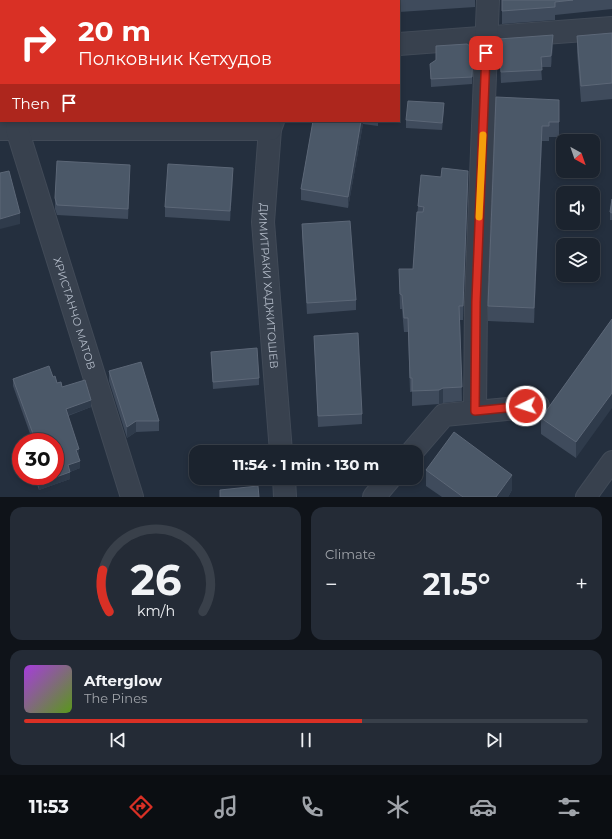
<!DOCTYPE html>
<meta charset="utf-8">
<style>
body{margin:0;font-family:Montserrat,sans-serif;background:#242b36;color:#f1f3f6;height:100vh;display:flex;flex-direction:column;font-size:15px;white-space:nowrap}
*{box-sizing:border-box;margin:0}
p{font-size:13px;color:#a0a4aa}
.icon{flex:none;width:22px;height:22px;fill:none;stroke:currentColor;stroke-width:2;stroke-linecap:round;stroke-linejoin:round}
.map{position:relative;height:497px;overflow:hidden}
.details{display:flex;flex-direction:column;gap:10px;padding:10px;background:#0f1319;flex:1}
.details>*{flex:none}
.hud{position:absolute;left:0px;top:0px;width:400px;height:122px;box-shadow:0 2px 6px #0003,0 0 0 1px #39404a;background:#d93025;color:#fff;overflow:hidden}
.needle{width:26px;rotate:140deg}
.fabs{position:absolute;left:556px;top:134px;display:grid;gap:8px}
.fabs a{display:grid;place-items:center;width:44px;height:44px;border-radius:8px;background:#1b232e;box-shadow:0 2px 6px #0003,0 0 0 1px #39404a;font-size:20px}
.speed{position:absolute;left:12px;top:433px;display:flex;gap:8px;font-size:20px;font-weight:700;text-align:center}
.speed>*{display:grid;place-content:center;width:52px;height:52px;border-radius:50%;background:#1b232e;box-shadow:0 2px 6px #0003,0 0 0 1px #39404a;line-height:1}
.speed .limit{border:6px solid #d22;background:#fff;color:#111}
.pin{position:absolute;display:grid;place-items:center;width:34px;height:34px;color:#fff;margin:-17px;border-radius:8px;box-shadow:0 2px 6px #0006}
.me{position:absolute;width:44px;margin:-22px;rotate:266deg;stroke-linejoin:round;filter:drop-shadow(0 0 3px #0008)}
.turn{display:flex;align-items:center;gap:14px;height:84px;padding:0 12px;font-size:18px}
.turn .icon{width:52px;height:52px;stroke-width:2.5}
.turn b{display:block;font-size:28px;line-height:34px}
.then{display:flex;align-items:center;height:38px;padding:0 12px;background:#0003;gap:8px;font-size:15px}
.big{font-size:30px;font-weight:700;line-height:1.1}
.details .card{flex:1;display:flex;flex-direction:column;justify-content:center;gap:6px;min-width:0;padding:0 14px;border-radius:12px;background:#242b36}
.details .dial{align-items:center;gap:0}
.dial svg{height:104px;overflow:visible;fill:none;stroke:#39404a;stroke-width:7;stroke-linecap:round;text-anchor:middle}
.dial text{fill:#f1f3f6;stroke:none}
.song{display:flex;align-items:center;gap:12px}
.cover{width:48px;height:48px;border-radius:6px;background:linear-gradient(135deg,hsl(280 70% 55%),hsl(90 70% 35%))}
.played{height:4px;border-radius:2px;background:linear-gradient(90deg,#d93025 60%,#39404a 60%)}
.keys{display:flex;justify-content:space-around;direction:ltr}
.heat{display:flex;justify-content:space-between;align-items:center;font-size:22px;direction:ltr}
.details .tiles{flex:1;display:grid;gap:10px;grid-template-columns:1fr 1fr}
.card:last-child{grid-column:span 2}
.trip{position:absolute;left:189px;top:445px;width:234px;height:40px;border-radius:12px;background:#1b232e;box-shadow:0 2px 6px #0003,0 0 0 1px #39404a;font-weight:700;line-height:40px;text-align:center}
.dock{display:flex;height:64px;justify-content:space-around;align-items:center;background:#0b0e12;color:#a0a4aa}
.dock .icon{width:28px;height:28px}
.dock .current{color:#d93025}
.dock b{font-size:18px;color:#f1f3f6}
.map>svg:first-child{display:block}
</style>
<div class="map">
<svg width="612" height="497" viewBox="0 0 612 497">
<rect width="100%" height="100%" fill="#242f3e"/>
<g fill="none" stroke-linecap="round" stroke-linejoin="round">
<!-- pedestrian casing -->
<g stroke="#414a57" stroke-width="22">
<path id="pedestrian" d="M586,497L612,461"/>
</g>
<!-- minor casing -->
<g stroke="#414a57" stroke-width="24">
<g id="minor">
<path d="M300,0V1"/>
<path d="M399,44L612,28"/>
<path id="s1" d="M273,121L270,129L263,222L281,452"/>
<path d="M0,129H270"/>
<path id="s2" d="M17,129L132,497"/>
<path d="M475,411L476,302L488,0"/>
<path d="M412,452L444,415L538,406"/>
<path d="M284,478L285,497"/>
<path d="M374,497L390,478"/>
</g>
</g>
<!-- pedestrian -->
<use href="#pedestrian" stroke="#38414e" stroke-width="20"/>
<!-- minor -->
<use href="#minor" stroke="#38414e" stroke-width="22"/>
</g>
<!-- wall -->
<path fill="#3f4b5c" d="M0,0H64V1H1V10H0Z
M155,0H205V1H155Z
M342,0H475V7L399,12V1H343Z
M502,0H612V9L555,15V20L502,24Z
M612,33V99L581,102L577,52V36Z
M499,39L553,45L551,67H541L542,80L501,83Z
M473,55L472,84L431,87L430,64Z
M496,97L559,115V137H549V141H542L534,323L488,321V306Z
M444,110L442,130L406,128V120Z
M313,121H378V126L363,124L348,208L301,200V189Z
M130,175L128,219L57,215L55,209V198Z
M233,178L230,221L165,217V207Z
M468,185L463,320H460L462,401L443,403L439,404L412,406V392H410L408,332H404L402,309H400L399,269H413L418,206Z
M612,199V220H610V212Z
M302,224L356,300V310L307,314L302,235Z
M612,319L576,458L541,434V418Z
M314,336L362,414V424L318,427Z
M211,352L259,378V385L213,389Z
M109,371L159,421V431L136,432L127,438L109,381Z
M53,377L57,383L91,407L68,416L79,456L78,457L80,468L70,472V479L39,490L34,476H55V442H33L13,386V379Z
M426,470L512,490L508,497H442L426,486Z"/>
<!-- shaded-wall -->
<path fill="#2f3b4b" d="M553,35V45L551,67V56Z
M361,121H363V124L348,208V197Z
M542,126V141L534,323V308Z
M130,165V175L128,219V209Z
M233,168V178L230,221V211Z
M468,171V185L463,320V306Z
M20,213V224L0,229V219Z
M443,388V403L439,404V390Z
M612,393V408L576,458V442Z
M91,400V407L66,416V409Z
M136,421V432L127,438V427Z
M79,449V456L76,458V450Z
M80,461V468L70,472V479L39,490V483L68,465Z
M512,475V490L508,497H496Z"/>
<!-- building -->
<path fill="#4b5868" stroke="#5c6777" d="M0,0H18V1H1V3H0Z
M343,0H381L365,1H343Z
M502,0H573L555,2V7L502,11Z
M612,33V83L581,86L577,36Z
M553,35L551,56L541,57L542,70L501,72L499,39Z
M467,44L473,48L472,77L431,79L430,64L436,60V46Z
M496,97L559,100V122H549V126H542L534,308L488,306Z
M408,101L444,103L442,123L406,120Z
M313,121H361L348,197L301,189Z
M57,161L130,165L128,209L57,205L55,198Z
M168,164L233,168L230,211L165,207Z
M442,168L468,171L463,306H459L462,387L443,388L439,390L412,391V378H410L408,318H404L402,295L400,294L399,269H413L417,212H423L424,207L418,206L421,175L441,177Z
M9,171L20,213L0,219V173Z
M612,199V213L610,212Z
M350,221L356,300L307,303L302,224Z
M612,319V393L576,442L541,418Z
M358,333L362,414L318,416L314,336Z
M257,348L259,378L213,382L211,352Z
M141,362L159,421H136L127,427L109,371Z
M49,366L53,377L55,376L57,383L61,382L62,387L85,380L91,400L66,409L79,449L76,450L80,461L68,465L70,472L39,483L37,476H55V442H36L13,379Z
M454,432L512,475L496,497H463L426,470Z
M258,486L259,497H220V490Z"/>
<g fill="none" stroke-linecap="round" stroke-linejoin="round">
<!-- route casing -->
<g stroke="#8d1f18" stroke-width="10">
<path id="route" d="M486,53L476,302L475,411L526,406"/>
</g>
<!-- route -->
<use href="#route" stroke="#d93025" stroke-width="7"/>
<!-- slow -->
<path stroke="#f59e0b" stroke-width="7" d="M479,217L483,135"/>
</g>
<g text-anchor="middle" stroke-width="4" stroke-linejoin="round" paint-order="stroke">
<!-- street labels -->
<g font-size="11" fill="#b4bcc9" stroke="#1d2633">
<text dy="4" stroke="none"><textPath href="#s1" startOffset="166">ДИМИТРАКИ ХАДЖИТОШЕВ</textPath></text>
<text dy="4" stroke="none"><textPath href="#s2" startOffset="193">ХРИСТАНЧО МАТОВ</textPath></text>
</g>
</g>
</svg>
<div class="fabs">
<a><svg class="needle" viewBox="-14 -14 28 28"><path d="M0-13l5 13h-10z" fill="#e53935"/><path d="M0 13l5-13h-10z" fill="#a0a4aa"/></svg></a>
<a><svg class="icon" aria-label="sound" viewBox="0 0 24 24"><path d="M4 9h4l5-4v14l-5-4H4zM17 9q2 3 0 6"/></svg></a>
<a><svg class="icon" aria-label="layers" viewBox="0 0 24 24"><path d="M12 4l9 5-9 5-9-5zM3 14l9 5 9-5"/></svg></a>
</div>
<div class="speed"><div class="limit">30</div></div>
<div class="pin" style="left:486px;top:53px;background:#d93025"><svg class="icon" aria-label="arrive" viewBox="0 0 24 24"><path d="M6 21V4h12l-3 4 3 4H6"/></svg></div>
<svg class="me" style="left:526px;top:406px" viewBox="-20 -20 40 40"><circle r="17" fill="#d93025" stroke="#fff" stroke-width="3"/><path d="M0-11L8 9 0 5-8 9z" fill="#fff"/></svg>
<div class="trip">11:54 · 1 min · 130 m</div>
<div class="hud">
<div class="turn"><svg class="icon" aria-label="right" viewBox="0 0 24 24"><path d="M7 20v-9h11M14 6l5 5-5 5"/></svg><div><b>20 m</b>Полковник Кетхудов</div></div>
<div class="then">Then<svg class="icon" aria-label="arrive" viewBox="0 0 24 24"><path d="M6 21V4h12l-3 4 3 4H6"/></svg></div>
</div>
</div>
<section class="details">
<div class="tiles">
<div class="card dial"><svg viewBox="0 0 100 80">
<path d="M14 69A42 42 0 1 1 86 69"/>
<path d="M14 69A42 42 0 0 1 9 37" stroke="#d93025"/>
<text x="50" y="56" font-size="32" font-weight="700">26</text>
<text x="50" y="72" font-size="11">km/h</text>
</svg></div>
<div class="card"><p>Climate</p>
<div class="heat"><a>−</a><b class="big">21.5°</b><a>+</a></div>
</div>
<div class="card">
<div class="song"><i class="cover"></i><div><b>Afterglow</b><p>The Pines</p></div></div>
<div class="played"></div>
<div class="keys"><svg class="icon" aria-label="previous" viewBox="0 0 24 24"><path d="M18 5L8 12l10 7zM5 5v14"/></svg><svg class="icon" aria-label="pause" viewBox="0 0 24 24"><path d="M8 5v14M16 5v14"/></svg><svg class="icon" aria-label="next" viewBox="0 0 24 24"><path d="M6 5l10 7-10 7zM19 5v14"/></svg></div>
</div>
</div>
</section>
<nav class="dock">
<b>11:53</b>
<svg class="icon current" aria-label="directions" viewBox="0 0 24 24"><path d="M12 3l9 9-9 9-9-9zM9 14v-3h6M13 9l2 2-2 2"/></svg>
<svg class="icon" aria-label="music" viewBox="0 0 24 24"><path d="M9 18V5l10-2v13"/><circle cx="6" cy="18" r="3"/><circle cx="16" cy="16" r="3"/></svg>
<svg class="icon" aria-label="phone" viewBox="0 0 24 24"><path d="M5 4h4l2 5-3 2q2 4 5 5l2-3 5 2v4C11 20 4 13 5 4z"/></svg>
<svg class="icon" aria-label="climate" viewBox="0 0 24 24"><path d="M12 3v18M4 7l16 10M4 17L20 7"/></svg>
<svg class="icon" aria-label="car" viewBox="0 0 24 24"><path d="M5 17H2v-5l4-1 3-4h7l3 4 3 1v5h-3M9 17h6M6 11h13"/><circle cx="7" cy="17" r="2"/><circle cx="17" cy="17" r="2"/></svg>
<svg class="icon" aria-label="filters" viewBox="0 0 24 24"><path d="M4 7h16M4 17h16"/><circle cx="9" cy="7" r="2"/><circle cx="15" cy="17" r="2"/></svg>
</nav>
